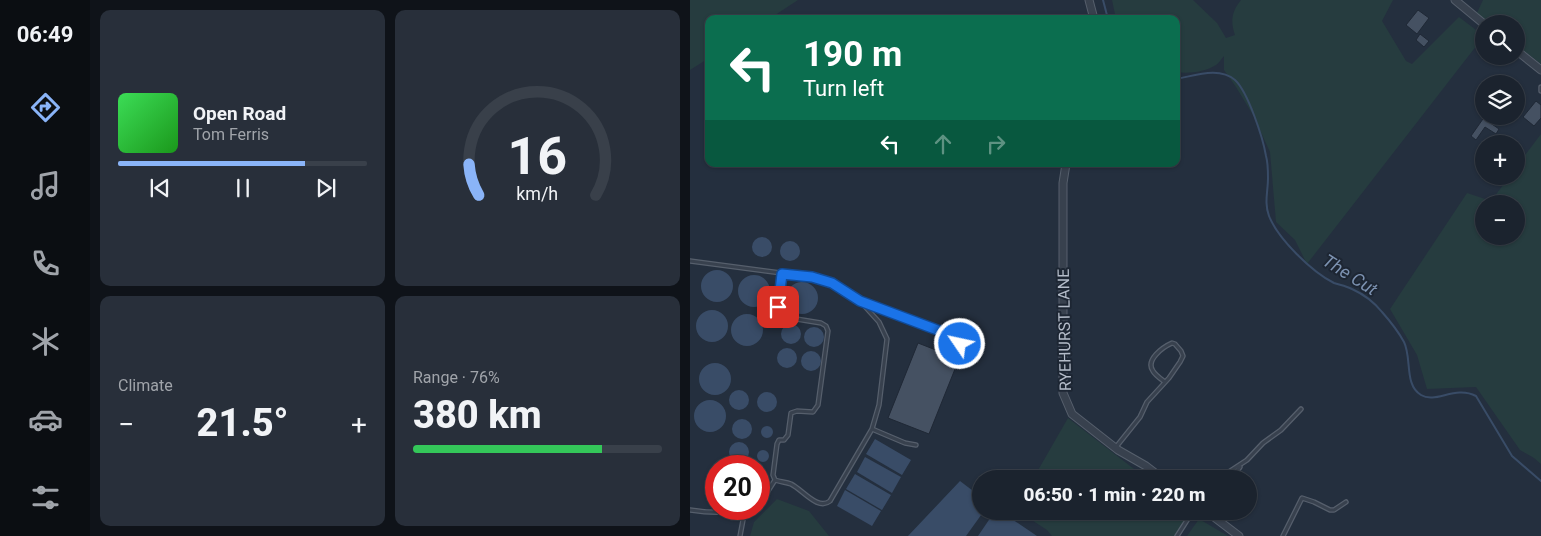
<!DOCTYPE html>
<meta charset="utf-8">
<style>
body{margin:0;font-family:Roboto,sans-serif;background:#282f3a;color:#f1f3f6;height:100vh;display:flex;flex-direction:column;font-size:19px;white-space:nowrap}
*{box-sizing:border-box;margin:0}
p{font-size:16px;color:#a0a4aa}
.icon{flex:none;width:28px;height:28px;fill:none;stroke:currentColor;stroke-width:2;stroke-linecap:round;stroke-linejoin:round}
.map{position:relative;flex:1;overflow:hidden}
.panel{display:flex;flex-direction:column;gap:10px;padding:10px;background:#0f1319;width:600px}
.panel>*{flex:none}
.hud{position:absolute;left:15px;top:15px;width:475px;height:152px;border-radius:10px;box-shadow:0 1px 4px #0004,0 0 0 1px #39404a;background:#0b6e4f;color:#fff;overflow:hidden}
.tools{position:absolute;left:785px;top:15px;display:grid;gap:10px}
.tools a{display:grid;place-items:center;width:50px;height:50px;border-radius:50%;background:#1b232e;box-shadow:0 1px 4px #0004,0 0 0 1px #39404a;font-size:25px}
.speed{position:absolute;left:15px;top:455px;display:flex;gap:10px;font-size:25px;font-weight:700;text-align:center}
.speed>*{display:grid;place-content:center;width:65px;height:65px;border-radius:50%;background:#1b232e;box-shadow:0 1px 4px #0004,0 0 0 1px #39404a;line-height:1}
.speed .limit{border:8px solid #d22;background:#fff;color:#111}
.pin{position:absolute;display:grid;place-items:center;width:42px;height:42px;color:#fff;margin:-21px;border-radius:10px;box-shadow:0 2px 8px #0006}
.me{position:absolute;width:55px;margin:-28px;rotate:304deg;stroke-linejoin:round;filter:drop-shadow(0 0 4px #0008)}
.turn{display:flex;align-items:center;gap:18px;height:105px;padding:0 15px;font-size:22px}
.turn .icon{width:65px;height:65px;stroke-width:2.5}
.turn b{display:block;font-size:35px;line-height:42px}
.lanes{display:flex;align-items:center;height:48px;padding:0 15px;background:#0003;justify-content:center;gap:25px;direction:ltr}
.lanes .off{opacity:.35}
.big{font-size:38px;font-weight:800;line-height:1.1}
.panel .card{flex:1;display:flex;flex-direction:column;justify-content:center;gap:8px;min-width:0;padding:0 18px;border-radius:10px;background:#282f3a}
.panel .dial{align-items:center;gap:0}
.dial svg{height:130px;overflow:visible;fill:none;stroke:#39404a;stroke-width:7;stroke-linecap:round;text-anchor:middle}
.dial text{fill:#f1f3f6;stroke:none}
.song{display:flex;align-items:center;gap:15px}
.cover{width:60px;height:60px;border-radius:8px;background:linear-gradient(135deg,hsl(130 70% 55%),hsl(120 70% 35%))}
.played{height:5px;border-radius:2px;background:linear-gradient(90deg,#8ab4f8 75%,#39404a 75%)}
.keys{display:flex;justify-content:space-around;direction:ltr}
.heat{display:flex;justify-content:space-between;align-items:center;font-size:28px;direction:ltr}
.charge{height:8px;border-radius:4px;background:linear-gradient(90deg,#34c759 76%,#39404a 0)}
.panel .tiles{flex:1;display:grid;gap:10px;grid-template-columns:repeat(2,1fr)}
.trip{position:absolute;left:282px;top:470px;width:285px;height:50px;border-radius:25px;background:#1b232e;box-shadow:0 1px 4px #0004,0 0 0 1px #39404a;font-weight:800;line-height:50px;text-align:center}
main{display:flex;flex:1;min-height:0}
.tabs{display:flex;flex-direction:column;width:90px;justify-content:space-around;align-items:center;background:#0b0e12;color:#a0a4aa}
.tabs .icon{width:35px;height:35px}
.tabs .current{color:#8ab4f8}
.tabs b{font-size:22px;color:#f1f3f6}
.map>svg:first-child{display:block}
</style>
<main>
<nav class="tabs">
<b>06:49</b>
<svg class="icon current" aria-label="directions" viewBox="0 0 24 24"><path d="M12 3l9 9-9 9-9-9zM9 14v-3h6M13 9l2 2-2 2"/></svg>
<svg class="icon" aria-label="music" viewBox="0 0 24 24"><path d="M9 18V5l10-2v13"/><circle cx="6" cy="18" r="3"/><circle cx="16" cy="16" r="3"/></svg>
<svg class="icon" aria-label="phone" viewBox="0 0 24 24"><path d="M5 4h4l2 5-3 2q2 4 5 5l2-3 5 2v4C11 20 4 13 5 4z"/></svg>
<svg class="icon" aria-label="climate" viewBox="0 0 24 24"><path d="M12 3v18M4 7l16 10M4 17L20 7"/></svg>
<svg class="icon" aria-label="car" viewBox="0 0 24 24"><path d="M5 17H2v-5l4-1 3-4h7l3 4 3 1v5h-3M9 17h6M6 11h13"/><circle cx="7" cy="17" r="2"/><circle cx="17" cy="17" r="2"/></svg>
<svg class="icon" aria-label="filters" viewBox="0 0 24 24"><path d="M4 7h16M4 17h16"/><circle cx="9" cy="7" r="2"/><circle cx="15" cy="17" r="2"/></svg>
</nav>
<section class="panel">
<div class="tiles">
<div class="card">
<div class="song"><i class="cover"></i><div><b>Open Road</b><p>Tom Ferris</p></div></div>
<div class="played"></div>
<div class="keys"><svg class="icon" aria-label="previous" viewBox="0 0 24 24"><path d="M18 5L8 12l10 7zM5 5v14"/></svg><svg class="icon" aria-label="pause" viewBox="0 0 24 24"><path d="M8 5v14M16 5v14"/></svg><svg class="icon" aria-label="next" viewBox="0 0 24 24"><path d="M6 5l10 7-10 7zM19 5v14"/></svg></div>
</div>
<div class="card dial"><svg viewBox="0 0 100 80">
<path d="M14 69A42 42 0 1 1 86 69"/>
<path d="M14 69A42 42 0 0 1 8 50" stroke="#8ab4f8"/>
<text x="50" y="56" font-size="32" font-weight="700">16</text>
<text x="50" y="72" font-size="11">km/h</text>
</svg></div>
<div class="card"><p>Climate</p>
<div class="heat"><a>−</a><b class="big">21.5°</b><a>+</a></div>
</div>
<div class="card"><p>Range · 76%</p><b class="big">380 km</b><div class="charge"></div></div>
</div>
</section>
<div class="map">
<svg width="851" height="536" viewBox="0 0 851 536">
<rect width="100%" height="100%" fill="#242f3e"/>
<!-- green -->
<path fill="#263c3f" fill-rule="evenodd" d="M0,0H108L79,19H19V58L0,70Z
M422,0H503L527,23L536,38L545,35C540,21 542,11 551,0H703L692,21L716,61L722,64L769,17L794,36L617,264L605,240L586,222L580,152L563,115L546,87L534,70V56C531,59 529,63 526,65C515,72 499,74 486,72V19H426Z
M793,0H851V64L826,45V24H798L786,15Z
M851,134V464L844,458L830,450L786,387L737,389L727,355L700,309L777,193L801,201L820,176H826V167ZM794,204H826V236H794Z
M378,418L457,479H343Z
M87,499L119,511L139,536H60L64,522Z
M328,511H499L500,512L485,536H362L357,530Z
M509,519L538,536H497Z"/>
<!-- water -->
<path fill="#394c67" d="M62 247a10 10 0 1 1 20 0a10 10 0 1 1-20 0Z
M90 251a10 10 0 1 1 20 0a10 10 0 1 1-20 0Z
M11 286a16 16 0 1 1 32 0a16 16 0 1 1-32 0Z
M48 291a16 16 0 1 1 32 0a16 16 0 1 1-32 0Z
M96 298a16 16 0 1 1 32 0a16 16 0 1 1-32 0Z
M6 326a16 16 0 1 1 32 0a16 16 0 1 1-32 0Z
M41 330a16 16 0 1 1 32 0a16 16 0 1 1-32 0Z
M91 334a10 10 0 1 1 20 0a10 10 0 1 1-20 0Z
M114 337a10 10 0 1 1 20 0a10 10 0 1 1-20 0Z
M87 358a10 10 0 1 1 20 0a10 10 0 1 1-20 0Z
M111 361a10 10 0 1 1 20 0a10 10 0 1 1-20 0Z
M9 379a16 16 0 1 1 32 0a16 16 0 1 1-32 0Z
M39 400a10 10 0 1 1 20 0a10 10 0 1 1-20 0Z
M67 402a10 10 0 1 1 20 0a10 10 0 1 1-20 0Z
M4 416a16 16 0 1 1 32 0a16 16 0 1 1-32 0Z
M42 429a10 10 0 1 1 20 0a10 10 0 1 1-20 0Z
M71 432a6 6 0 1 1 12 0a6 6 0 1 1-12 0Z
M185,439L221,460L212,475L176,454Z
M39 452a10 10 0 1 1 20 0a10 10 0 1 1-20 0Z
M67 456a6 6 0 1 1 12 0a6 6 0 1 1-12 0Z
M175,457L211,477L202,493L167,472Z
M165,474L201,495L192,510L156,489Z
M270,481L291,497V511H294L276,536H218Z
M155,490L191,511L182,526L147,506Z
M305,511H310L347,536H288Z"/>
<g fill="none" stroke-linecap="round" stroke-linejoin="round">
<!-- stream -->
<path stroke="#394c67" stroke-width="2" d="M413,0L418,19
M486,79C504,76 529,66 545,80C558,92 573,138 576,156C578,163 578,171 578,178C578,191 574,203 579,216C588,239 622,272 644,283C650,285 656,286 662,289C673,294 684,302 692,312C700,321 708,331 714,342C722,358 714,385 731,395C746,404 765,385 786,396L822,456L851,481"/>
</g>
<!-- building -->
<path fill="#455162" stroke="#1f2835" d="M728,10L739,18L727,34L716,25Z
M730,34L739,41L734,47L726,40Z
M846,101L851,105V118L844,126L833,117Z
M795,116H803L799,122L809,129L806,134L795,127L786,140L781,136Z
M228,343L269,359L239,434L198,418Z"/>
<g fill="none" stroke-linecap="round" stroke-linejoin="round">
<!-- lane casing -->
<g stroke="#565f6c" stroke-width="5.5">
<path id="lane" d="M851,87V91
M0,261L122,277L142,283L170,301L189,322L197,339L189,405L182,429L140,501C128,511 113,490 101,484C96,482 91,482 85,480L83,475L87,444L89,440H94L98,435L101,413L107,411L123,412L128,405L138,331L136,326L131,323L94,317L89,315L88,307L92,273
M170,301L258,334L268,339L270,344L268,351
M182,429L215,443L226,445
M426,447L450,417L457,402L479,378L490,362L493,356L491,351L485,344L482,343C473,347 455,360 463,371C465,375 471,379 475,382
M528,479L557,460L573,443L591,430L611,409
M541,479L550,467
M69,501L78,491L85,480
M0,510C19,513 36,514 54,509
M50,536L53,520L52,509
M487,536L503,511
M593,536L612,498L624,502L640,510H644L656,502"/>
</g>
<!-- street casing -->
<g stroke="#565f6c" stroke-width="9">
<path id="street" d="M399,0L404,19
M765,0L794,24
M826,50L851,70
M376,164L373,183V393L382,414L428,450L456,466L473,479
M516,511L549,536"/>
</g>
<!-- lane -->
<use href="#lane" stroke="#38414e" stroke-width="3"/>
<!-- street -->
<use href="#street" stroke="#38414e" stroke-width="7"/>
</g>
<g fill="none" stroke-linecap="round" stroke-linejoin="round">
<!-- route casing -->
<g stroke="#114b97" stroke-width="12">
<path id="route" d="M88,307L92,274L122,277L142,283L170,301L258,334L268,339L270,344"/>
</g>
<!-- route -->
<use href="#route" stroke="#1a73e8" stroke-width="9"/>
</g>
<g text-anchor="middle" stroke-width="4" stroke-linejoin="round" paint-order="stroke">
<!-- street labels -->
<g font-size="16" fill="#b4bcc9" stroke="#1d2633">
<text transform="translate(374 330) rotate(-91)" y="6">RYEHURST LANE</text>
</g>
<!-- water labels -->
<g font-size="18" font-style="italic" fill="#7c92b1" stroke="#1d2633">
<text transform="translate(660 275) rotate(32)" y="6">The Cut</text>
</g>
</g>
</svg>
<div class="tools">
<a><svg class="icon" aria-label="search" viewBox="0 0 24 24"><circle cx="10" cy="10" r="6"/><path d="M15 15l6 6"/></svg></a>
<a><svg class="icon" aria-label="layers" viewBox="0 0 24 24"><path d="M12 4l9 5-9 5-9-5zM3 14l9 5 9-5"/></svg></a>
<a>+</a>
<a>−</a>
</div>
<div class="speed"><div class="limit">20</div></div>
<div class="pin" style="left:88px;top:307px;background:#d93025"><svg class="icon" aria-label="arrive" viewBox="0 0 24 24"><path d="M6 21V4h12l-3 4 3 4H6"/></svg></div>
<svg class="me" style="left:270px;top:344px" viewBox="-20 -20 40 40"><circle r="17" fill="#1a73e8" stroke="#fff" stroke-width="3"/><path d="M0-11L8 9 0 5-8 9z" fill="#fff"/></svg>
<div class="trip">06:50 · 1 min · 220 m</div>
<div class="hud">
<div class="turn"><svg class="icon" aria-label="left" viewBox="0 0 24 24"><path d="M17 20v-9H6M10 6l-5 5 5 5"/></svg><div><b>190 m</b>Turn left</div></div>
<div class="lanes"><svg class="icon" aria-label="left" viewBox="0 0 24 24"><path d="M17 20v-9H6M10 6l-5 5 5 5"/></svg><svg class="icon off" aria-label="ahead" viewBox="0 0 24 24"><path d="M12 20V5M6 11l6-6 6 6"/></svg><svg class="icon off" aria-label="right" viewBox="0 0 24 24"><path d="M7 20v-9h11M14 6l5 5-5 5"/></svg></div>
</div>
</div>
</main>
